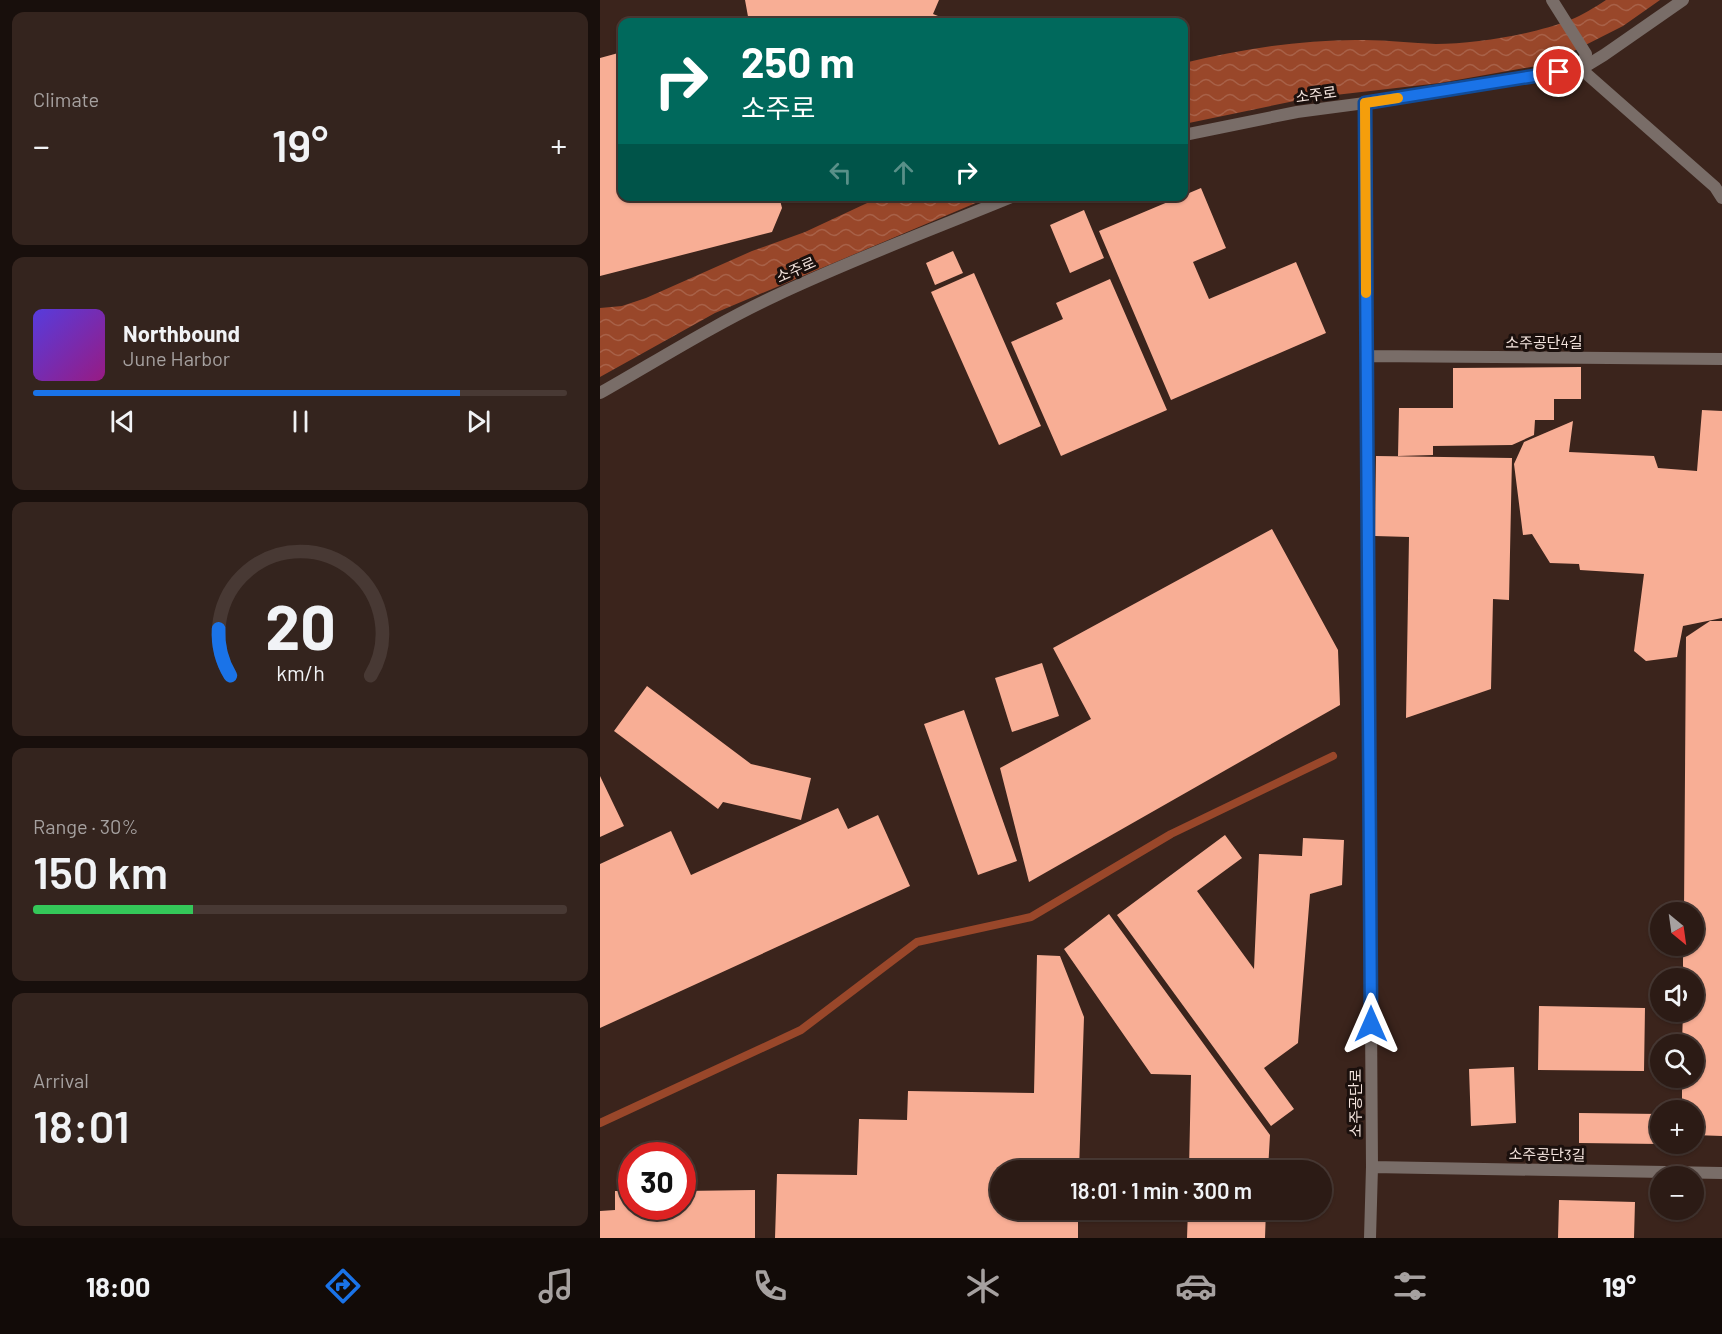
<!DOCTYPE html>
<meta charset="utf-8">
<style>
body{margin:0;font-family:Barlow,"Noto Sans KR",sans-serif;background:#34241e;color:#f1f3f6;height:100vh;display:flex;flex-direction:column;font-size:22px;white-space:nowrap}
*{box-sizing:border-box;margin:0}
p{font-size:20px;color:#a6a1a0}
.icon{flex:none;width:33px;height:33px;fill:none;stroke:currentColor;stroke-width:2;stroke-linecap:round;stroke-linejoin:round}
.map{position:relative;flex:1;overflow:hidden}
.panel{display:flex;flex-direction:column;gap:12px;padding:12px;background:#180f0c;width:600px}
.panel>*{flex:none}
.top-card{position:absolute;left:18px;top:18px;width:570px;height:183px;border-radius:12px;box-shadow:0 2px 4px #0004,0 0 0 2px #483934;background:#00695c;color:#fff;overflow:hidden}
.needle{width:39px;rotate:151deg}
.buttons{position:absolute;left:1050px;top:902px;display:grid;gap:12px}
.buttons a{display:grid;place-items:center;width:54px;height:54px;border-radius:50%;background:#2c1b15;box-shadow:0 2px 4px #0004,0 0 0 2px #483934;font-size:30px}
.speed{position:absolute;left:18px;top:1142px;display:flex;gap:12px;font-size:30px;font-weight:700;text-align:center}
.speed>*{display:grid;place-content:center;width:78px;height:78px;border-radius:50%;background:#2c1b15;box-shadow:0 2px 4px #0004,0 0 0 2px #483934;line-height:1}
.speed .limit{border:9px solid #d22;background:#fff;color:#111}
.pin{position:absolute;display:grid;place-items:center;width:51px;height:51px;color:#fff;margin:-26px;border:3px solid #fff;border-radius:50%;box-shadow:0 2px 6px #0007}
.me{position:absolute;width:66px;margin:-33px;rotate:0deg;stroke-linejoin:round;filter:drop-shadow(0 0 4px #0008)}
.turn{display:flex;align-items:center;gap:21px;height:126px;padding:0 24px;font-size:27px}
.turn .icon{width:78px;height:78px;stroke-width:2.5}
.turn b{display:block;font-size:42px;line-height:51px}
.lanes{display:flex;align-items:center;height:57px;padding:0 24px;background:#0003;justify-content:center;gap:30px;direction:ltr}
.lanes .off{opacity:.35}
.big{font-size:45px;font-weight:600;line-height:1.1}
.panel .card{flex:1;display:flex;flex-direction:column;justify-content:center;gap:9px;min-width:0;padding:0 21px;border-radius:12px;background:#34241e}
.panel .dial{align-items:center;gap:0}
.dial svg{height:156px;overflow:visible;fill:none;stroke:#483934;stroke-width:7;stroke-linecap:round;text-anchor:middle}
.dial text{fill:#f1f3f6;stroke:none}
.song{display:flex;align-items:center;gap:18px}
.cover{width:72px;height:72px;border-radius:9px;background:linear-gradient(135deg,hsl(250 70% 55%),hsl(310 70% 35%))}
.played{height:6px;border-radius:3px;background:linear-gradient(90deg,#1a73e8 80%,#483934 80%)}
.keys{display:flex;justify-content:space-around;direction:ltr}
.heat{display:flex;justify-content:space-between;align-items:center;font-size:33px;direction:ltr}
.charge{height:9px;border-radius:4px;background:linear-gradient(90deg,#34c759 30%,#483934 0)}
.trip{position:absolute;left:390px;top:1160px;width:342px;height:60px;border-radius:30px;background:#2c1b15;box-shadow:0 2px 4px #0004,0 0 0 2px #483934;font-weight:600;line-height:60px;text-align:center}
.tabs{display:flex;height:96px;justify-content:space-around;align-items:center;background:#120b08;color:#a6a1a0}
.tabs .icon{width:42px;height:42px}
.tabs .on{color:#1a73e8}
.tabs b{font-size:27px;color:#f1f3f6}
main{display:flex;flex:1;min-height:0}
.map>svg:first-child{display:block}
</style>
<main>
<section class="panel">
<div class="card"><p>Climate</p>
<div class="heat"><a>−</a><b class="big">19°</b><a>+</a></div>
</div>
<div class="card">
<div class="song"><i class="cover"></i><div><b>Northbound</b><p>June Harbor</p></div></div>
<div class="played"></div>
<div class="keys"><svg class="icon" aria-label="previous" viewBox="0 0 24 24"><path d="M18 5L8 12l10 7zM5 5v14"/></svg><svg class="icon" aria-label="pause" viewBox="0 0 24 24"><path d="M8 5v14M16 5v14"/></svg><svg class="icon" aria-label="next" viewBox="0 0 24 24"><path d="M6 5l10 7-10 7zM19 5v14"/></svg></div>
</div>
<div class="card dial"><svg viewBox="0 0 100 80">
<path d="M14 69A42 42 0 1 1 86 69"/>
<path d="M14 69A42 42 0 0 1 8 45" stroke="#1a73e8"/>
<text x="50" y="56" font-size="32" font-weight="700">20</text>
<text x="50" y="72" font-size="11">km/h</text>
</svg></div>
<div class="card"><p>Range · 30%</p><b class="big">150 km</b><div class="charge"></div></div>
<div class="card"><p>Arrival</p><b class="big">18:01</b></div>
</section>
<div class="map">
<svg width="1122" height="1238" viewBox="0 0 1122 1238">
<defs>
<pattern id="water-waves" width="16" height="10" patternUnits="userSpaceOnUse" patternTransform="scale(1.5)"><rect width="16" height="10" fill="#99472a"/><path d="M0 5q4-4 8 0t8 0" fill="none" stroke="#a86148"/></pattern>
</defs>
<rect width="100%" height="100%" fill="#3b241c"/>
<!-- water -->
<path fill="url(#water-waves)" d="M1006,0H1060L1023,26L948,64L840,83L709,98L584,124V63C641,49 704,39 764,40C788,40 812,43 836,44C875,44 935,34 970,20C983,15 995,7 1006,0Z
M280,197H390L115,313L0,377V308L22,306L46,298L152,251L205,232Z"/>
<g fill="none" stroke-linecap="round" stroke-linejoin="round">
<!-- stream -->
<path stroke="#99472a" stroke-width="8" d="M0,1123L201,1030L317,942L431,917L571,834L733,756"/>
</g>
<!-- building -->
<path fill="#f8ae95" d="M145,0H339L333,14L353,22H149Z
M22,52V196H179L182,208L172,232L0,276V58Z
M601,188L626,248L593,262L609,299L696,262L726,333L571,400L499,231Z
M484,210L504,258L470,273L450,225Z
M353,251L363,273L335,285L326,263Z
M374,273L441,426L399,445L331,292Z
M510,279L567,410L461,456L411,342L463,319L456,303Z
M981,367V399H954V420H935L934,435L912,445L833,446V455L798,456L799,408H853V368Z
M1102,410L1122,411V618L1083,626L1077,657L1046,661L1034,651L1044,574L980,570L979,564L950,563L932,534L923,535L914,464L924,442L973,421L969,452L1054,456L1058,468L1097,471Z
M776,456L912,458L909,600L893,599L891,689L806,718L809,537L775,536Z
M672,529L738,650L740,705L429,882L400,768L491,719L453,648Z
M1110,621H1122V1136L1094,1135V1110H1082V1077H1094V1044H1082L1083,1011H1094V978H1083V945H1094V912H1084L1086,637Z
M442,663L459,716L412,732L395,678Z
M47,686L151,764L211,778L201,820L123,802L118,809L14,731Z
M364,710L417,861L378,875L324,724Z
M0,776L24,826L0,837Z
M238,808L248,829L278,815L310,886L0,1028V864L71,831L91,875Z
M625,835L642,858L597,891L654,969L659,854L702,856L703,838L744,840L742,885L710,894L698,1043L664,1068L694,1109L671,1126L517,915Z
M509,914L670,1135L668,1170H589L591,1075L551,1074L464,949Z
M437,955L460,956L484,1017L479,1170H400V1209H478V1238H175L177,1174L257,1175L259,1119L307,1120L308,1091L434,1093Z
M939,1006L1045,1008L1044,1071L938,1070Z
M914,1067L916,1123L871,1126L869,1069Z
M979,1113L1060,1114V1144L979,1143Z
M155,1190V1238H0V1211L15,1210V1191H32V1206H82V1191Z
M959,1200L1035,1202L1034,1238H958Z
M588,1209H666L665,1238H587Z"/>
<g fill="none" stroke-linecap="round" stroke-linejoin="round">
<!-- service -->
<path stroke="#796d68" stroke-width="12" d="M952,0L986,54L981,69L1115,187L1122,198"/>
<!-- minor -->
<path stroke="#796d68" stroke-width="12" d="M765,103L772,1167L770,1238
M767,356L1122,359
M772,1167L1122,1173"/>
<!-- tertiary -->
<path stroke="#796d68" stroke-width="12" d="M584,135L697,112L765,103L981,69L1004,55L1083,0
M0,393C58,360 115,324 175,296C253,259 334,229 414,196"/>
</g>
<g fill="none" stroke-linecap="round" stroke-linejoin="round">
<!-- route casing -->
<g stroke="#114b97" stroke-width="15">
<path id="route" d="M771,1024L765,103L959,72"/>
</g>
<!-- route -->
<use href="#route" stroke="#1a73e8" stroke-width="10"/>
<!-- slow -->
<path stroke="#f59e0b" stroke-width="10" d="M766,293L765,103L798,98"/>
</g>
<g text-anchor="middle" stroke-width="6" stroke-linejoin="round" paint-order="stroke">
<!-- street labels -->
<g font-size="15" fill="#f4e4de" stroke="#1b100d">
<text transform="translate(716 95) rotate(-8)" y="5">소주로</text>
<text transform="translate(196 270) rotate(-24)" y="5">소주로</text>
<text x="944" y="348">소주공단4길</text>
<text transform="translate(756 1103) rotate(-90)" y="5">소주공단로</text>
<text transform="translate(947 1155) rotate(1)" y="5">소주공단3길</text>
</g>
</g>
</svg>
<div class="buttons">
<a><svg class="needle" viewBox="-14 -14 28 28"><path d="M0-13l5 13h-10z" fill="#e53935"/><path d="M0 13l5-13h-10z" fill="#a6a1a0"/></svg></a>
<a><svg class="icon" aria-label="sound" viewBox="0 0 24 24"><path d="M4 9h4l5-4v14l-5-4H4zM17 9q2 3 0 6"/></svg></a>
<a><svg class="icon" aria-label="search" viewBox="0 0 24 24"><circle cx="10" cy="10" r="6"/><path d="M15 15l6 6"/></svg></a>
<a>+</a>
<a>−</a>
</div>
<div class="speed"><div class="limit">30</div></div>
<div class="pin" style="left:959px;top:72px;background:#d93025"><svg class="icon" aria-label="arrive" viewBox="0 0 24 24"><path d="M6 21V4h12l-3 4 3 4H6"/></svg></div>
<svg class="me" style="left:771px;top:1024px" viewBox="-20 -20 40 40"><path d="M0-17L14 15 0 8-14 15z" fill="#1a73e8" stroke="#fff" stroke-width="4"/></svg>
<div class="trip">18:01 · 1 min · 300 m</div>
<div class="top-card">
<div class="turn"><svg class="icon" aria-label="right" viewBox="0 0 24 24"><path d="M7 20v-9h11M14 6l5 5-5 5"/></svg><div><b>250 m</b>소주로</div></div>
<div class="lanes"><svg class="icon off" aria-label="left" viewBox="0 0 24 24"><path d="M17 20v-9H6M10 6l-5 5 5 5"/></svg><svg class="icon off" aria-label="ahead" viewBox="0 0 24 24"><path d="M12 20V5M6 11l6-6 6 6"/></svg><svg class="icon" aria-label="right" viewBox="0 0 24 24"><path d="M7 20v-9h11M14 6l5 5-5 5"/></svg></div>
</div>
</div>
</main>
<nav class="tabs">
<b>18:00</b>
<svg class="icon on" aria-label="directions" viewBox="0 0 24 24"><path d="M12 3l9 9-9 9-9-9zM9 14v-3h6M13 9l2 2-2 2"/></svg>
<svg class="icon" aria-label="music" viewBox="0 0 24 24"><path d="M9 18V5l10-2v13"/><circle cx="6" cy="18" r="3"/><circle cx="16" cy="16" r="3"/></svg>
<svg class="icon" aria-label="phone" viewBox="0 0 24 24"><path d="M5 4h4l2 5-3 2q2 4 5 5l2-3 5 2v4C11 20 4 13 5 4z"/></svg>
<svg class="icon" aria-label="climate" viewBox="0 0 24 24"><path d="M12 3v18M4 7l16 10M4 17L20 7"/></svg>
<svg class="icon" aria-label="car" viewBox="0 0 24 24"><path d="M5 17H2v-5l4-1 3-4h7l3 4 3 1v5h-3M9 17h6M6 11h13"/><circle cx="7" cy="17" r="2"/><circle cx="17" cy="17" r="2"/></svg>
<svg class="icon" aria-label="filters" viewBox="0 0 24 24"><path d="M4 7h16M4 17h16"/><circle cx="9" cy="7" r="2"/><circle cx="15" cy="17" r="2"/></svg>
<b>19°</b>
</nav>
